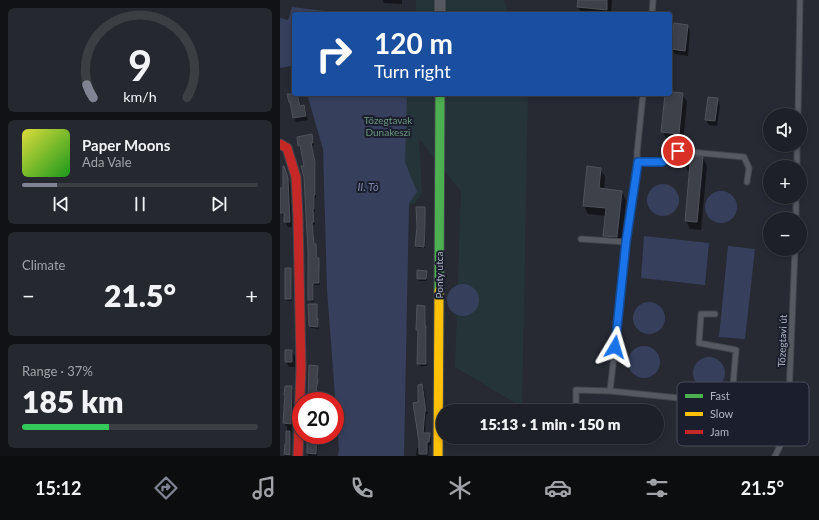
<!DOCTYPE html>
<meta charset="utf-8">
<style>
body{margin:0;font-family:Lato,sans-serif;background:#25282e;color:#f1f3f6;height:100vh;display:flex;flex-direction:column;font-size:15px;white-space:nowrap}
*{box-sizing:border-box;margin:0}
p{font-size:13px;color:#a0a3a7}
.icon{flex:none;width:22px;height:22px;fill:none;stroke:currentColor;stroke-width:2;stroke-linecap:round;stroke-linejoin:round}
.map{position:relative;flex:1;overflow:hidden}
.sheet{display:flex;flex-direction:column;gap:8px;padding:8px;background:#101215;width:280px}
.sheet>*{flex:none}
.guide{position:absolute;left:12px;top:12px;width:380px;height:84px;border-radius:4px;box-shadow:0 2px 6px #0003,0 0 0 1px #3b3e43;background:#1a4fa0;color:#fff;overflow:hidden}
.buttons{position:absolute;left:483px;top:108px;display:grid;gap:8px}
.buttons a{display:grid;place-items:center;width:44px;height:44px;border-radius:50%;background:#1d2026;box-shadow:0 2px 6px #0003,0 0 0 1px #3b3e43;font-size:20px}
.speed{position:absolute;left:12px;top:392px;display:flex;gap:8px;font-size:20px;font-weight:700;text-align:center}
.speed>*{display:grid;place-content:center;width:52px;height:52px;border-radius:50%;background:#1d2026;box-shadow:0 2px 6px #0003,0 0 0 1px #3b3e43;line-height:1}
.speed .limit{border:6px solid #d22;background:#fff;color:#111}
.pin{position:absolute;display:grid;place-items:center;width:34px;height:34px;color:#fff;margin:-17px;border:2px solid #fff;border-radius:50%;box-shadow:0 1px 4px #0007}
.me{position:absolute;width:44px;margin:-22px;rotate:7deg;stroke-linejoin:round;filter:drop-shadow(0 0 3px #0008)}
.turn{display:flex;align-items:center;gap:14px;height:84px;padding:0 16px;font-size:18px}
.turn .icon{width:52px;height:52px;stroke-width:2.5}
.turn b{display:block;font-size:28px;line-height:34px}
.big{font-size:30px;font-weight:800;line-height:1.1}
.sheet .card{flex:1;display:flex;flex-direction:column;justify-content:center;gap:6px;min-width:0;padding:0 14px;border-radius:6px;background:#25282e}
.sheet .dial{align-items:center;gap:0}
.dial svg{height:104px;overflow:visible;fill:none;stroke:#3b3e43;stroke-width:7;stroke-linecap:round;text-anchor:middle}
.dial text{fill:#f1f3f6;stroke:none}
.song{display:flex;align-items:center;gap:12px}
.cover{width:48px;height:48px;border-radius:6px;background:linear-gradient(135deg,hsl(60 70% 55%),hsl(120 70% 35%))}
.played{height:4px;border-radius:2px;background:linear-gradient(90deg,#808492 15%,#3b3e43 15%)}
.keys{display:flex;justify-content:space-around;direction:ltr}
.heat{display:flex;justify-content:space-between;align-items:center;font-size:22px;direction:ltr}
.charge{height:6px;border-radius:3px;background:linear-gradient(90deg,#34c759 37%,#3b3e43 0)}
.trip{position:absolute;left:156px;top:404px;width:228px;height:40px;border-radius:20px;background:#1d2026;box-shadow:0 2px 6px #0003,0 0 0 1px #3b3e43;font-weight:800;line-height:40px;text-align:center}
.tab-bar{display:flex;height:64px;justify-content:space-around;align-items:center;background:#0c0d0f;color:#a0a3a7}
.tab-bar .icon{width:28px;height:28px}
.tab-bar .selected{color:#808492}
.tab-bar b{font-size:18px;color:#f1f3f6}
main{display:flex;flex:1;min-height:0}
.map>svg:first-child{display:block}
</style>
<main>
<section class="sheet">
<div class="card dial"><svg viewBox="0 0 100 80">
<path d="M14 69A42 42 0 1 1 86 69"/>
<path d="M14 69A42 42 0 0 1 9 59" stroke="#808492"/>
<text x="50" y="56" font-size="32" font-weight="700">9</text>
<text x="50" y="72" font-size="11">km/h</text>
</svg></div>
<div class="card">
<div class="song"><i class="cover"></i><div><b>Paper Moons</b><p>Ada Vale</p></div></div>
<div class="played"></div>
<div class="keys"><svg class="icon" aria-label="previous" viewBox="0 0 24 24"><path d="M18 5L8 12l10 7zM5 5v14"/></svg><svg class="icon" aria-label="pause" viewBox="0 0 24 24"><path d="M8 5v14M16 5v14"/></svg><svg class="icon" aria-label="next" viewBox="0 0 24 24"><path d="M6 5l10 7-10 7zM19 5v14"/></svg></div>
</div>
<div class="card"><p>Climate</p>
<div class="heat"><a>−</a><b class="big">21.5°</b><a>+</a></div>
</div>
<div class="card"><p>Range · 37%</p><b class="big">185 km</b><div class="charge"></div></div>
</section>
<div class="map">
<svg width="539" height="456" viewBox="0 0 539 456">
<rect width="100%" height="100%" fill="#272a33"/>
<!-- green -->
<path fill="#253439" d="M136,0H224L229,14H136Z
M49,94H248L242,407L175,367L181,191L139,139L142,193L135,203L92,213Z"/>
<!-- water -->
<path fill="#36405d" d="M12,7L71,14H14V68L11,66L0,68V18L8,20Z
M27,94H127L125,162L137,192L129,203L124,456H58L59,450L47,289L43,149Z
M367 200a16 16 0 1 1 32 0a16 16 0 1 1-32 0Z
M425 207a16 16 0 1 1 32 0a16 16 0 1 1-32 0Z
M364,236L429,243L425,285L361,278Z
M448,246L475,249L465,339L439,337Z
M167 300a16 16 0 1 1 32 0a16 16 0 1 1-32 0Z
M353 318a16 16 0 1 1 32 0a16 16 0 1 1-32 0Z
M348 362a16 16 0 1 1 32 0a16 16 0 1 1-32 0Z
M413 373a16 16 0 1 1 32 0a16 16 0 1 1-32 0Z"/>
<!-- shadow -->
<path fill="#0007" d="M103,0H122V4L104,3Z
M299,0H332L331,14H302L298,7Z
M407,26L410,31L408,56L395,54L392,49Z
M390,93L402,94L407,102L403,142L387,140L383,132L386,94H390Z
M17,94L19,98L21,106H23L26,110L28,120L16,122L14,118L12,106L10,102L9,95Z
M437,99L440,105L437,126L429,125L426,120Z
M31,135L33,138L34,145L32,146L36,166V198H35V212H34L35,224L33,225L34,245H36L37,248L40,277V285H34V302H31L29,300V252L26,167L21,148L19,145Z
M404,157L423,158L427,166L421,230L410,229L406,221L410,172L408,171L403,163Z
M4,168L6,172L10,184L12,227H8L5,222V218H4L1,213L4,189Z
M320,169L325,177L324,190L342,192L346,200L341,245L328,244L324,236L326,216L308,214L304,206Z
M144,208L145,211L146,233L145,248H138L136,246Z
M10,269L11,272L12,301H7L6,299Z
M146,272L147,274V281H139L138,279Z
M29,305H36L37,307V320L39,322V329L31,328L30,326Z
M145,307L146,309L145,326L147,329V366H140L138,364V332L137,330Z
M12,351L15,356V367H9L6,361Z
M30,367H37L38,368H37L35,396H37L39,370L37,392L39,395L38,401H29Z
M142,385L144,389L148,414H146L145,434H149L151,438V446L149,445L148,456H136L137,448H140L139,403Z
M11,387L13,390L11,456H5L6,445H7V426H6L4,423Z
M341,408L370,411H340Z
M28,435H37L38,436L37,456H28Z"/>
<!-- building -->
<path fill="#3e414a" stroke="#4f525b" d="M298,0H327V10L297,7Z
M394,23L408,25L405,51L391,49Z
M390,92L403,93L399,134L381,132L385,94H390Z
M7,94H17L20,106L24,105L26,116L13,118L10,102H9Z
M428,97L438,98L435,121L425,120Z
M32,134L33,143H31L35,162V195H34V209H33L34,222H32L34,244H36L37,258H39V283H33V300H28V252L24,177L21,166H24L20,145L18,146L17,137Z
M403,155L423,157L417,222L405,221L410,164L402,163Z
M3,166H4L8,178L10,222H4V213H0V188H3Z
M307,166L321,168L319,188L342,191L337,237L323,236L326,208L303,206Z
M136,207H145V230L144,247L135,246L137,227Z
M5,268H11V299H5Z
M137,270L147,271L146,279H137Z
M28,304H37V319H38V327L29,326Z
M137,305L145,306V326H146V364H137L138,330H136Z
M5,350H12V362H5Z
M29,365L38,366L37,378L38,379L36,391H38L37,400L28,399Z
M142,384L146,411H145L143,433H150L149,442H147V454H139V442L133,403L138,402V385Z
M5,386H12L11,424L3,423L5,395H4Z
M6,431H10V455L4,454L5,444H6Z
M27,435H37L36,454L27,453Z"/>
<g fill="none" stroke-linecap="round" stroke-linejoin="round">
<!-- lane casing -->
<g stroke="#43454c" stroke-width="7">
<path id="lane" d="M372,14L373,0
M518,115L520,0
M357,162V153L363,94
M517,167V145
M516,219V197
M301,239L346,242L340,303L330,391
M346,242L357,162H382L398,151L464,157L469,168L467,182
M329,411L296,408V390L330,391L409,399L449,400L453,385L456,350L419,343L421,314H435
M495,456L501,444L509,396L515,249"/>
</g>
<!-- street casing -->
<g stroke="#43454c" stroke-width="12">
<path id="street" d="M160,14V0"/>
</g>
<!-- fast casing -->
<g stroke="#43454c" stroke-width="11">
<path id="fast" d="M159,291L160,94"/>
</g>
<!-- slow casing -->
<g stroke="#43454c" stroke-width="11">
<path id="slow" d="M158,456L159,291"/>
</g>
<!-- jam casing -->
<g stroke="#43454c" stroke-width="11">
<path id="jam" d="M0,144L7,148L16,177L18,217L21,367L18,456"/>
</g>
<!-- lane -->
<use href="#lane" stroke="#575961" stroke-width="5"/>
<!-- street -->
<use href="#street" stroke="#575961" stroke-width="10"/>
<!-- fast -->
<use href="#fast" stroke="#4caf50" stroke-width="9"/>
<!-- slow -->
<use href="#slow" stroke="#ffc107" stroke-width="9"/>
<!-- jam -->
<use href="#jam" stroke="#c62828" stroke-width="9"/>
</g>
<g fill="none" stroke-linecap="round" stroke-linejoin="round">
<!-- route casing -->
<g stroke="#114b97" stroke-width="10">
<path id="route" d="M335,347L346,242L358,162H382L398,151"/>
</g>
<!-- route -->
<use href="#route" stroke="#1a73e8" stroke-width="7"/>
</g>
<g text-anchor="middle" stroke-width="4" stroke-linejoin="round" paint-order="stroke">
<!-- park labels -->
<g font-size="10" fill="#69947a" stroke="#1b1f2d">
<text x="108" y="124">Tőzegtavak<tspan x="108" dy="12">Dunakeszi</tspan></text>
</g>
<!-- street labels -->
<g font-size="10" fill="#b0b5c5" stroke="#1b1f2d">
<text transform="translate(159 275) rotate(-90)" y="4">Ponty utca</text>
<text transform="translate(502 341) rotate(-88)" y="4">Tőzegtavi út</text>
</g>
<!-- water labels -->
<g font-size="11" font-style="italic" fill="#7a86ab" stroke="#1b1f2d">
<text x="88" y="191">II. Tó</text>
</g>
</g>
<!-- legend -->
<rect x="397" y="382" width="132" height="64" rx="6" fill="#1b1f2d" stroke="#484c5b" stroke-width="1"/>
<rect x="405" y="394" width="18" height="4" fill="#4caf50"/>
<rect x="405" y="412" width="18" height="4" fill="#ffc107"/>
<rect x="405" y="430" width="18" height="4" fill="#c62828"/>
<g font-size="11" fill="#b0b5c5">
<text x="430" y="400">Fast</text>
<text x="430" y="418">Slow</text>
<text x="430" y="436">Jam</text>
</g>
</svg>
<div class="buttons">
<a><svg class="icon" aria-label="sound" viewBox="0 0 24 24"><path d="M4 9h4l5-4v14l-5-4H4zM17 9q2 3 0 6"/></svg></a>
<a>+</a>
<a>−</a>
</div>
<div class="speed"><div class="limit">20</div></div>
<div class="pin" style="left:398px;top:151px;background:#d93025"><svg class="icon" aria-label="arrive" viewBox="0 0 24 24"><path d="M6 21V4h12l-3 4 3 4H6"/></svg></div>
<svg class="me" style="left:335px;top:347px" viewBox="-20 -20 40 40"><path d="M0-17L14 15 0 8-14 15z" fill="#1a73e8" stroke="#fff" stroke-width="4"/></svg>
<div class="trip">15:13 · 1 min · 150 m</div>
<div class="guide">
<div class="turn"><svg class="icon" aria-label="right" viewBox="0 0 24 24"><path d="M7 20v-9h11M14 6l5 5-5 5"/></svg><div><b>120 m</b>Turn right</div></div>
</div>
</div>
</main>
<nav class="tab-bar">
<b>15:12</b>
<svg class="icon selected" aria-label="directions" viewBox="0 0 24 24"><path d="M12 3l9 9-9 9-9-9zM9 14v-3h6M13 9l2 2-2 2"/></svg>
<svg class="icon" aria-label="music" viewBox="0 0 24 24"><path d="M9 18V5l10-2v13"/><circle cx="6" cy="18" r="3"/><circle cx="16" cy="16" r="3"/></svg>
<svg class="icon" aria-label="phone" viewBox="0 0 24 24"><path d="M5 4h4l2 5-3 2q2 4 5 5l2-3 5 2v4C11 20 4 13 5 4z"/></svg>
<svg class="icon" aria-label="climate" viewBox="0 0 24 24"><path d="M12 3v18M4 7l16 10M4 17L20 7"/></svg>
<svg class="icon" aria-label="car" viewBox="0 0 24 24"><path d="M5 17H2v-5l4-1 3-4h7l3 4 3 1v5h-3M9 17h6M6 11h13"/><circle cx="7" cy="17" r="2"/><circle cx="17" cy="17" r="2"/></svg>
<svg class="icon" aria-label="filters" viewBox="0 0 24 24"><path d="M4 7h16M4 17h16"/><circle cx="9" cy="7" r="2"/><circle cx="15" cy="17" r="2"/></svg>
<b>21.5°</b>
</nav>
